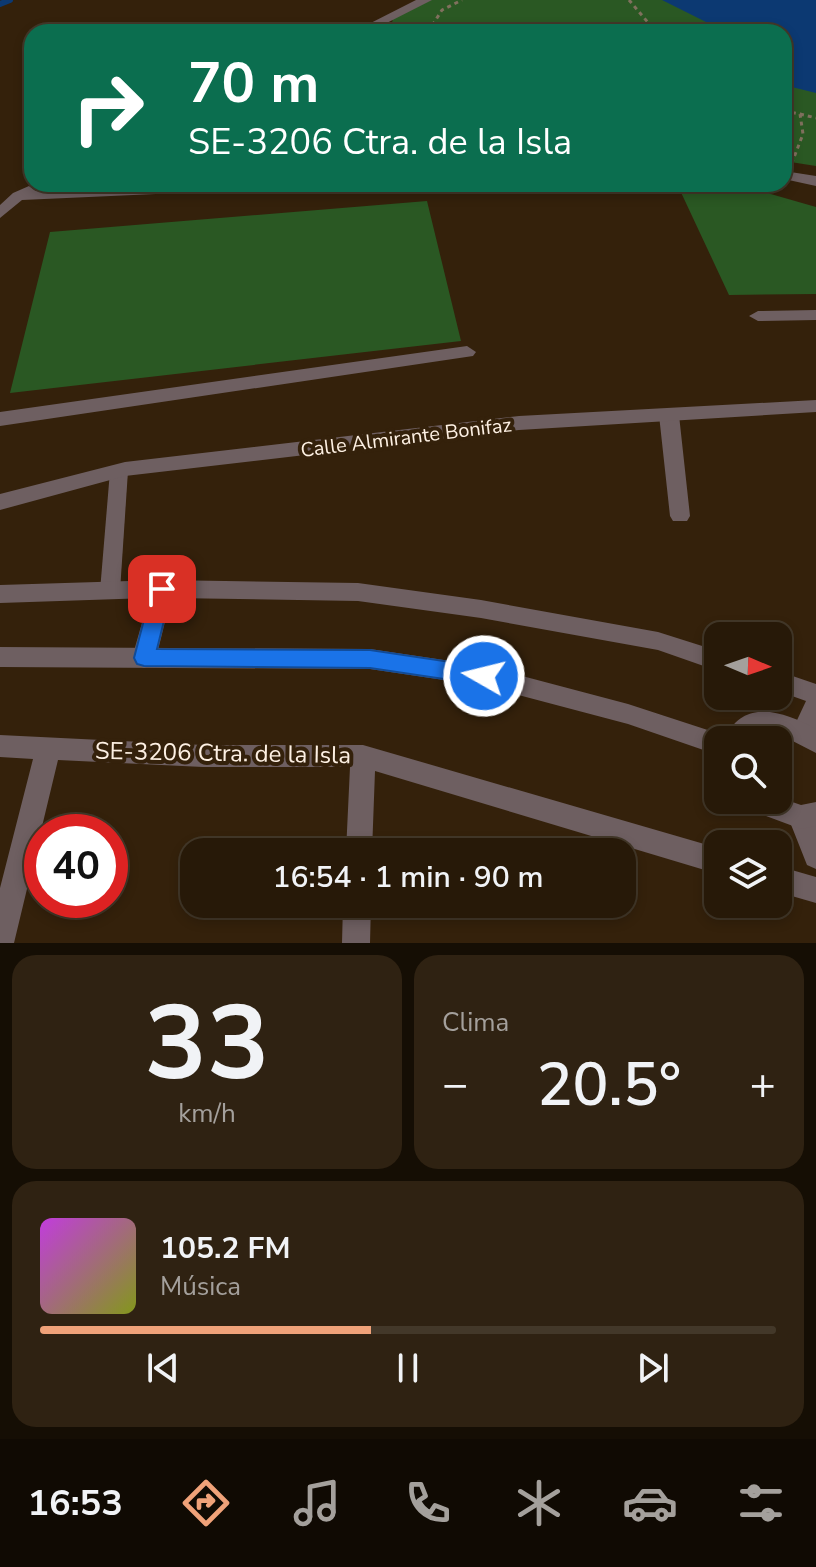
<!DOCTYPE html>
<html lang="es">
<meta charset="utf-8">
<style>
body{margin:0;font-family:"Nunito Sans",sans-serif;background:#2f2212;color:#f1f3f6;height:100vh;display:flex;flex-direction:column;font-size:30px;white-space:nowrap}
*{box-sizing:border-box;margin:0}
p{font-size:26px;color:#a4a09c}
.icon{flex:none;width:44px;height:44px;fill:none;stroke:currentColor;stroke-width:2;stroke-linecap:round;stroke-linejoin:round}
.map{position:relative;height:943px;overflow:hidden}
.sheet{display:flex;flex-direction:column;gap:12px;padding:12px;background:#150e04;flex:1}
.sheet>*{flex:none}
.banner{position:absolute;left:24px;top:24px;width:768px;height:168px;border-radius:24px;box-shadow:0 4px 12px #0003,0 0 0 2px #433829;background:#0b6e4f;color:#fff;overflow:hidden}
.needle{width:52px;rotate:92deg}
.buttons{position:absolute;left:704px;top:622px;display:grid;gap:16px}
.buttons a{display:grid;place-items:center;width:88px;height:88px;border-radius:16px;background:#271908;box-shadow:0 4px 12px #0003,0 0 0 2px #433829;font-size:40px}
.speed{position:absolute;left:24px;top:814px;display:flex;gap:16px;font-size:40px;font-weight:700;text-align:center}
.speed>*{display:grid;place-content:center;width:104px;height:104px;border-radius:50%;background:#271908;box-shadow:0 4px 12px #0003,0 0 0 2px #433829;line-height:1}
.speed .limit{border:12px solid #d22;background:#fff;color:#111}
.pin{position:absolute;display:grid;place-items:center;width:68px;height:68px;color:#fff;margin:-34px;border-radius:16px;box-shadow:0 4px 12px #0006}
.me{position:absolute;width:88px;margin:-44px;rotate:278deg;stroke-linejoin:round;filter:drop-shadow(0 0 6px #0008)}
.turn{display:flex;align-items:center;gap:28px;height:168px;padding:0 32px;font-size:36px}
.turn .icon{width:104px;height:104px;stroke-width:2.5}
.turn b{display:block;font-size:56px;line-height:68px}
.big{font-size:60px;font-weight:600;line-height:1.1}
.sheet .tile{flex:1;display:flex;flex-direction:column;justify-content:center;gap:12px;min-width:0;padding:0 28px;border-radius:24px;background:#2f2212}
.sheet .dial{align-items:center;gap:0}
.dial b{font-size:104px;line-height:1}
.song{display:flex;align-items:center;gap:24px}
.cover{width:96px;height:96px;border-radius:12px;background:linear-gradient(135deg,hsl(290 70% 55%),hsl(70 70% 35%))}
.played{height:8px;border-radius:4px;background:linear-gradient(90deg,#f0a279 45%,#433829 45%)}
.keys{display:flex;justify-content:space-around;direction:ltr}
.heat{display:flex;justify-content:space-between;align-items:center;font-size:44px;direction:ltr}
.sheet .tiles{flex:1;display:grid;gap:12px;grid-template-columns:1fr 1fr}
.tile:last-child{grid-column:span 2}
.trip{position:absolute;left:180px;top:838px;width:456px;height:80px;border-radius:24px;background:#271908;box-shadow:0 4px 12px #0003,0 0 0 2px #433829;font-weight:600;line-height:80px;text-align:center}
.tabs{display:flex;height:128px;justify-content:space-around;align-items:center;background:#100a03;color:#a4a09c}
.tabs .icon{width:56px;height:56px}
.tabs .active{color:#f0a279}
.tabs b{font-size:36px;color:#f1f3f6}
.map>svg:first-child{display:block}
</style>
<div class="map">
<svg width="816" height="943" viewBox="0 0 816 943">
<rect width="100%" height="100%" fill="#34210b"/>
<!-- green -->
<path fill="#2a5823" d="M426,0H816V166L784,161V32H391L393,16Z
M678,186L746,187L816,207V294L729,295Z
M427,201L461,341L10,393L50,232Z"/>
<!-- water -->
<path fill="#0c3972" d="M662,0H816V93L784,85V32H715L714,26Z"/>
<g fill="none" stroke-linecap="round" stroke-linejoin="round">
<!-- stream -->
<path stroke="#0c3972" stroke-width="6" d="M0,4L10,0"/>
<!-- path -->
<path stroke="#80705d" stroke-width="3" stroke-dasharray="4 4" stroke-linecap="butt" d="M629,0L656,32
M432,32L430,29L442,10L462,0
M784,111L800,114L803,134L793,160
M800,114L816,118"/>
<!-- pedestrian -->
<path fill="#6e5f61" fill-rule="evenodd" d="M119,465L128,471L120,591L117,597L110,599L103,597L100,591L110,471Z"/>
<!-- minor -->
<path fill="#6e5f61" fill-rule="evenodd" d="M416,0H432L369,32H353Z
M784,171L816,176V186L784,179Z
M173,184H277L269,189L22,200L0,218V205L13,193L29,186L36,191Z
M816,310V320L758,321L749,316L758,311Z
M467,346L476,352L473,356L0,426V412Z
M669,408L679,415L690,516L687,521H673L670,516L659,415Z
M162,580L358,583L481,600L658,632L718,651V671L658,650L481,618L358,601L171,598L156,658L152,665L144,668L136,665L132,658L149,598L0,603V585Z
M778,671L816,684V731L812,741L803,744L794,741L791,733L806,701L778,691Z
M0,735L203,745H363L718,848V874L375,771L372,852H346L350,767H203L58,760L14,943H0V888L33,759L0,757Z
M801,805L810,809L816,822V869L807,865L788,817L792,809Z
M778,866L816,877V903L778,892Z
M343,904H371L370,943H342Z"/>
<!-- tertiary -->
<path fill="#6e5f61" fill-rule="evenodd" d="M816,400V412L519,430L125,476L0,510V494L125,462L519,416Z
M0,647L370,649L484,666L628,704L726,736C745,698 785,712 816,729V753L781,735L762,732L749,740H718V755L628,724L484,686L370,669L0,667Z
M778,797L801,805L816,802V826L801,829L745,808L741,800H778Z"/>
</g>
<!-- route -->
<path fill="#1a73e8" stroke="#114b97" stroke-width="2" d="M162,581L169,584L172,589L157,649L370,650L484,667L492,669L495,676L492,682L484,685L370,668L144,666L137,664L134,658L152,589L155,584Z"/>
<g text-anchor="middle" stroke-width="8" stroke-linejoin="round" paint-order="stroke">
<!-- street labels -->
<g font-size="20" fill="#fdf0e3" stroke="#34210b">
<text transform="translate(406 437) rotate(-7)" y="7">Calle Almirante Bonifaz</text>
</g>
<!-- near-street labels -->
<g font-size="24" fill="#fdf0e3" stroke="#34210b">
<text transform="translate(223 753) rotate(1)" y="8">SE-3206 Ctra. de la Isla</text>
</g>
</g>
</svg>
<div class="buttons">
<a><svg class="needle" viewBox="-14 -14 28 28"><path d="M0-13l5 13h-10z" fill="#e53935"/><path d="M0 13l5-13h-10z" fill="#a4a09c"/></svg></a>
<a><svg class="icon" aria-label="search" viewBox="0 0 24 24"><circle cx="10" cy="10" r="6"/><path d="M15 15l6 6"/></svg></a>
<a><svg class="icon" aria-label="layers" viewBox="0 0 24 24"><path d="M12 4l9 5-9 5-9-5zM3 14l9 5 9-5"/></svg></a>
</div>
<div class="speed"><div class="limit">40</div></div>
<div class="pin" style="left:162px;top:589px;background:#d93025"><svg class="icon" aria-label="arrive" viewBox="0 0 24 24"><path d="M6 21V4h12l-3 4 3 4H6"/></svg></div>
<svg class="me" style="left:484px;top:676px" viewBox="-20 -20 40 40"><circle r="17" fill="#1a73e8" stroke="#fff" stroke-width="3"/><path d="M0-11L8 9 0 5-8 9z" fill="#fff"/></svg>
<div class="trip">16:54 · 1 min · 90 m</div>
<div class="banner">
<div class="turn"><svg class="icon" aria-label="right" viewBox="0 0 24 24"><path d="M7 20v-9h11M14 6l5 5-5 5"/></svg><div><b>70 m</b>SE-3206 Ctra. de la Isla</div></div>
</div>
</div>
<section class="sheet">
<div class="tiles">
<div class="tile dial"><b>33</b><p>km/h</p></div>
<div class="tile"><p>Clima</p>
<div class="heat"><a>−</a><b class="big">20.5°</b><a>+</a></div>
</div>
<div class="tile">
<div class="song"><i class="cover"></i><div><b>105.2 FM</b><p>Música</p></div></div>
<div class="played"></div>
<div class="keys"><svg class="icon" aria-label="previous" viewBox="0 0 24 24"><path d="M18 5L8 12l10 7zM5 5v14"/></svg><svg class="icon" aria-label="pause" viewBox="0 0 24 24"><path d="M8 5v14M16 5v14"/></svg><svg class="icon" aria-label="next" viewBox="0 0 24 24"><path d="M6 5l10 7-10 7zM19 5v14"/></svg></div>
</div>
</div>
</section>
<nav class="tabs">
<b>16:53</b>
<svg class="icon active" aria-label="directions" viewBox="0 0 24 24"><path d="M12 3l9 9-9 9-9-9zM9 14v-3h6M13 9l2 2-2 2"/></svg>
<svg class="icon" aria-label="music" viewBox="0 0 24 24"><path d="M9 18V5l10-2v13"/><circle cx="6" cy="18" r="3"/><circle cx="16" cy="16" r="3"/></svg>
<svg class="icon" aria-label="phone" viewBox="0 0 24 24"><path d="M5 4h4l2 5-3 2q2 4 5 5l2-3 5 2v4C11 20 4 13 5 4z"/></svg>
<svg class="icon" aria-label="climate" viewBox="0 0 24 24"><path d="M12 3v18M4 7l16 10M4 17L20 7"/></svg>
<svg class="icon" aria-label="car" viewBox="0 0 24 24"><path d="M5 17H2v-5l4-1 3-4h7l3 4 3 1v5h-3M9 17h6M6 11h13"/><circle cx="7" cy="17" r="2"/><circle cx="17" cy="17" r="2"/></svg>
<svg class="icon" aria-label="filters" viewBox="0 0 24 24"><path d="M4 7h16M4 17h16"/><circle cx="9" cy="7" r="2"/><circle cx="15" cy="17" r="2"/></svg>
</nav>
